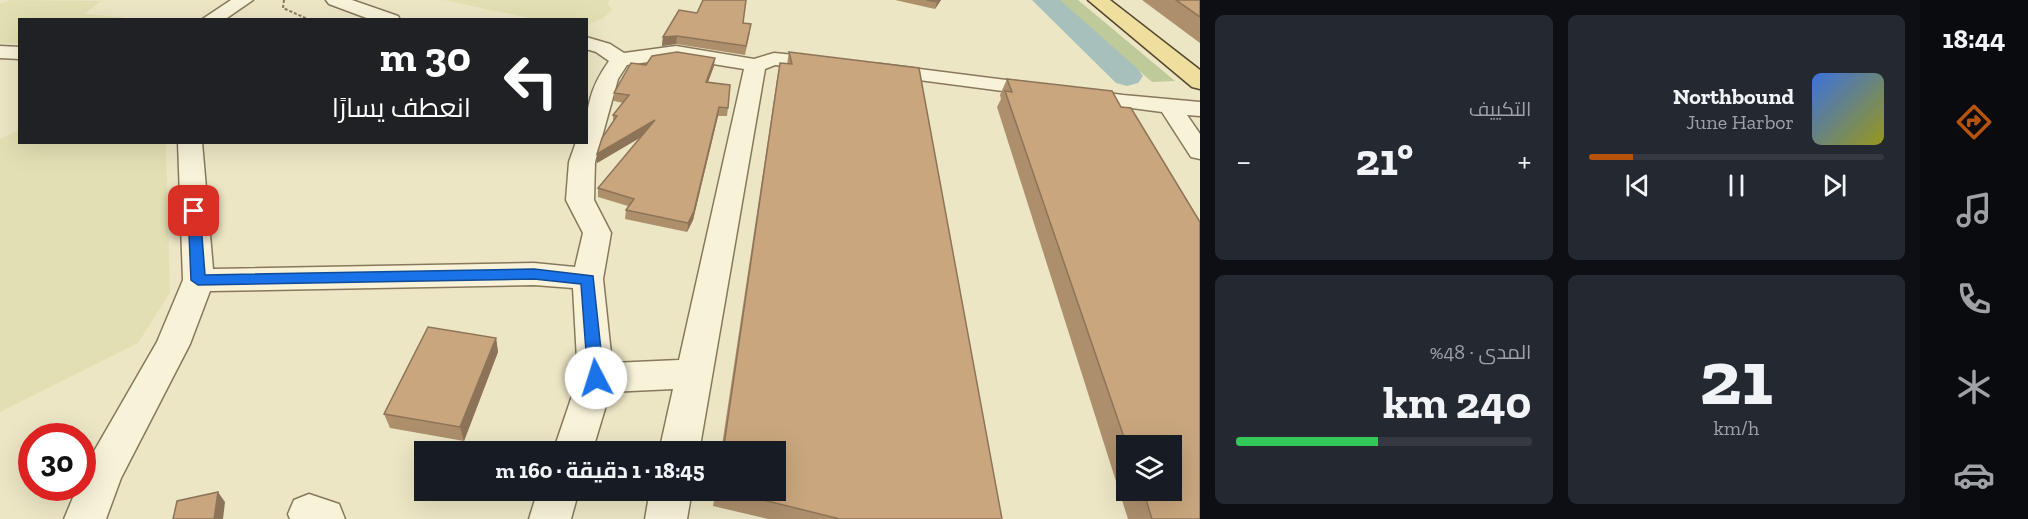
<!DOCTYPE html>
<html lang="ar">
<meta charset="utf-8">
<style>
body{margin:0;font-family:"Zilla Slab",Cairo,serif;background:#242831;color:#f1f3f6;direction:rtl;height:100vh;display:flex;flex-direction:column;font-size:22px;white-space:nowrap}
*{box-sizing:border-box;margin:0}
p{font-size:20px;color:#9ea1a6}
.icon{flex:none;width:33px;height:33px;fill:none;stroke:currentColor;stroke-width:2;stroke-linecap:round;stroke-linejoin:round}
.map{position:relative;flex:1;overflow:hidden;direction:ltr}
.details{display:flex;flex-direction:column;gap:15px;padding:15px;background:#0d0f14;width:720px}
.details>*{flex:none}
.banner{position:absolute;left:18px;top:18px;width:570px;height:126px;border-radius:0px;box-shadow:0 6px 24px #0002;direction:rtl;background:#202124;color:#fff;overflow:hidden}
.buttons{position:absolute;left:1116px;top:435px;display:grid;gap:12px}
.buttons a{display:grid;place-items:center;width:66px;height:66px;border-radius:0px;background:#171b24;box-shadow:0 6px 24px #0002;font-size:30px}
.speed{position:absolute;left:18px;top:423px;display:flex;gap:12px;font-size:30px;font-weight:700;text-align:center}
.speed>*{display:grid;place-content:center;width:78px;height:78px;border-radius:50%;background:#171b24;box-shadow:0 6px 24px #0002;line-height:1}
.speed .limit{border:9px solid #d22;background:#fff;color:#111}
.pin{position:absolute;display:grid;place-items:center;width:51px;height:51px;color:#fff;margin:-26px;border-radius:12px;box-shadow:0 3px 9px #0006}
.me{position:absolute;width:66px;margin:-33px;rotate:355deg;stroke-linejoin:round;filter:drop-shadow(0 0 4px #0008)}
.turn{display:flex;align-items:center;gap:21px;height:126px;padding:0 18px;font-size:27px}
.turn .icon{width:78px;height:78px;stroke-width:2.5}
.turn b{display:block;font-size:42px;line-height:51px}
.big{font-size:45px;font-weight:700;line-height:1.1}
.details .card{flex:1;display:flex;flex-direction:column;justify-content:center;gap:9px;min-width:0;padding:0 21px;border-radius:9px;background:#242831}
.details .dial{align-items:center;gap:0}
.dial b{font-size:78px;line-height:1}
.song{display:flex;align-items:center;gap:18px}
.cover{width:72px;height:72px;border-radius:9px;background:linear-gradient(135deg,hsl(220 70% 55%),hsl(60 70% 35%))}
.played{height:6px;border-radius:3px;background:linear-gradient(90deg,#b45309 15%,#363941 15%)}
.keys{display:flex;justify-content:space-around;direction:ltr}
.heat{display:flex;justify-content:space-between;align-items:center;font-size:33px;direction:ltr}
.charge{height:9px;border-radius:4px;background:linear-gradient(90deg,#34c759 48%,#363941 0)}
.details .tiles{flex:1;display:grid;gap:15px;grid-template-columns:repeat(2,1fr)}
.trip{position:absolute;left:414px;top:441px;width:372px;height:60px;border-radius:0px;background:#171b24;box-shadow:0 6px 24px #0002;font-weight:700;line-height:60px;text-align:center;direction:rtl}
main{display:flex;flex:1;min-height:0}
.dock{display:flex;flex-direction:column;width:108px;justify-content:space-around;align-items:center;background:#090b0e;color:#9ea1a6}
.dock .icon{width:42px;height:42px}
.dock .active{color:#b45309}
.dock b{font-size:27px;color:#f1f3f6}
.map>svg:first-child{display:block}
</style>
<main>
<nav class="dock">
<b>18:44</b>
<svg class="icon active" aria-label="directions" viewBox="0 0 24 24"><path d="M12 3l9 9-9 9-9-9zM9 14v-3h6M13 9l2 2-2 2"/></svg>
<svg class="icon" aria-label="music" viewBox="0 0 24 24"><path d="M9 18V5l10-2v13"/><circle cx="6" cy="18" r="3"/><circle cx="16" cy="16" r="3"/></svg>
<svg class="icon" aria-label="phone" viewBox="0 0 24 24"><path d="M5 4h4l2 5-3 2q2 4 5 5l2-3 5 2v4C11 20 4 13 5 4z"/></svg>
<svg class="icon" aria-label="climate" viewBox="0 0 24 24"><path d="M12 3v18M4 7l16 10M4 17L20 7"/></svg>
<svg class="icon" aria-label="car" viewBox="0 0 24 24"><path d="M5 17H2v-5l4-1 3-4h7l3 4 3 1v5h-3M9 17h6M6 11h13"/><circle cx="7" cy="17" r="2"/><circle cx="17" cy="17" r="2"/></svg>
</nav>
<section class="details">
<div class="tiles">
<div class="card">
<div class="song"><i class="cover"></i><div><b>Northbound</b><p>June Harbor</p></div></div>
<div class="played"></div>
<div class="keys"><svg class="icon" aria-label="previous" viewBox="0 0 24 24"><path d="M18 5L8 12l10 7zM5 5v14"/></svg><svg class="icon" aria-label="pause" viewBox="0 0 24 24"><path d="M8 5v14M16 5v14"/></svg><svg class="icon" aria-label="next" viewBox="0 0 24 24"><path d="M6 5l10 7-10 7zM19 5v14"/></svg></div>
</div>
<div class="card"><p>التكييف</p>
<div class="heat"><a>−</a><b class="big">21°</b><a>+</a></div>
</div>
<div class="card dial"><b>21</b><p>km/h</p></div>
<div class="card"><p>المدى · 48%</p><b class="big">240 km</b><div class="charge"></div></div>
</div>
</section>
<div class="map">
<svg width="1200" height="519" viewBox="0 0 1200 519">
<rect width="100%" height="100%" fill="#ece6c5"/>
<!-- farmland -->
<path fill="#e2e0b3" d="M10,0L101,1L84,14L123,17L120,20H20L19,44L0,43V4Z
M444,0H610L607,3L612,9L604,18L587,25L586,20L534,19Z
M19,130L20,142L166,143L170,293L138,343L0,412V139Z"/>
<!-- green -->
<path fill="#beca9a" d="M1059,0H1078L1175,81L1152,82Z"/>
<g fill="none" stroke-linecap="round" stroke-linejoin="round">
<!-- river -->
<path fill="#a7c0bc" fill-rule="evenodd" d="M1032,0H1060L1138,69L1143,76L1138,83L1127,86L1116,83Z"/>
<!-- minor casing -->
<g stroke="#87785c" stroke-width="3">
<path id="minor" d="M231,0H253L224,20H201Z
M326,0H352L398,16L400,20H372L329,4Z
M586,37L610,44L624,53L676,46L754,59L774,53L827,58L834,60L837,64L834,68L827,70L775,65L765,69L699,452H659L673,389L610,392L592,452H553L578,378L573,288L534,285L210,291L190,344L121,478L106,519H64L77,488H82V474L89,460L157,342L183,280L178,142H202L213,269L534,263L575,267L583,233L566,200L569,162L576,142H586C586,109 589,89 609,61L596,52L586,49ZM676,58L744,69L679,360L612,363L603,279L611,233L594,200L595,162L618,79L627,65Z
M0,46L20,47V59L0,58Z
M880,64L1123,95L1200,102V116L1187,115L1200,134V159L1191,157L1162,112L873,74L870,70L873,66Z
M538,490H579L571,519H529Z
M650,490H692L687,519H645Z
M309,494L339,504L345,519H290L288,514L294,500Z"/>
</g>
<!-- major casing -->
<g stroke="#554630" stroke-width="3">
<path id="major" d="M1088,0H1110L1200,70V89L1192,87Z"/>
</g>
<!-- path -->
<path stroke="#87785c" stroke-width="2" stroke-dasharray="3 2" stroke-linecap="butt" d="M284,0L283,8L310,20"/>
<!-- minor -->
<use href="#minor" fill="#f7f2d8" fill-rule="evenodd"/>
<!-- major -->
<use href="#major" fill="#eedf9f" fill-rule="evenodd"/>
</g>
<!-- wall -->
<path fill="#ad8f6c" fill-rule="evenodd" d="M895,0H941L935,9Z
M1142,0H1200V43Z
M743,23L750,32L745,55L676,44L662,46L663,37Z
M789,52L1002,519H768L713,506L716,490H776V452H721L777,79L780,63L787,64Z
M646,65L714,66L708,82L728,108L727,116H718L693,220L687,232L625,219L626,210L628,206L598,197V188L641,137L597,163L613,122V115L623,103L614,101V93Z
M1007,79L1121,107L1200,519H1128L997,107L1001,99L1000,95ZM1126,446L1172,490H1126Z
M496,338L498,352L464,441L390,428L384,414Z"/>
<!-- shaded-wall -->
<path fill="#8d7458" d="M939,0H941L935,9L937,2Z
M677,36L676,44L662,46L663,37Z
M715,58L714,66L705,90L706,82Z
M719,107L718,116L693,220L687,232L688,223Z
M655,120V129L597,163V154Z
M496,338L498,352L464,441L460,427Z
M218,492L225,502L223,519H214Z"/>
<!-- building -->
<path fill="#c9a67d" stroke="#8d7458" stroke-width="1.5" d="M703,0H746L743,23L751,24L746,46L677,36L663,37L679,10L697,13Z
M927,0H939L937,2Z
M1176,0H1200V17Z
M677,52L715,58L706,82L730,85L728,108L719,107L694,211L688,223L626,210L634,199L598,188L655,120L597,154L602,138L617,116L613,115L629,95L614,93L631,63L646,65L652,56Z
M789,52L919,68L1002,519H840L723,490H776V452H723L780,63L792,64Z
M1007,79L1112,91L1121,107L1131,108L1200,222V519H1152L1143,490H1172V446H1127L1005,91L1012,92Z
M428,327L496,338L460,427L384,414Z
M218,492L214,519H173L177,501Z"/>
<!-- route -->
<path fill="#1a73e8" stroke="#114b97" stroke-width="1.5" d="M194,207L200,211L205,275L534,269L593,276L604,378L602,383L596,384L590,383L588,378L581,284L534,279L198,285L191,280L188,211Z"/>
</svg>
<div class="buttons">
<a><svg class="icon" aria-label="layers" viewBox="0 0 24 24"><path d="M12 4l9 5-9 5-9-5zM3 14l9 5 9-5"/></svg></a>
</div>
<div class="speed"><div class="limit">30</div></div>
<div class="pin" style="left:194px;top:211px;background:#d93025"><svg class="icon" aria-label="arrive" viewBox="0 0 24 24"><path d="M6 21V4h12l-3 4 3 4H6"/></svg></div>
<svg class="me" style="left:596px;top:378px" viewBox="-20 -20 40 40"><circle r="19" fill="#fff"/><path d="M0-13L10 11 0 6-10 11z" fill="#1a73e8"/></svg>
<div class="trip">18:45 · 1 دقيقة · 160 m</div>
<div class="banner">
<div class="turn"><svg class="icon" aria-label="left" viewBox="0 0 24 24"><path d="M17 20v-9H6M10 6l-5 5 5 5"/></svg><div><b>30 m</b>انعطف يسارًا</div></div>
</div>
</div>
</main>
